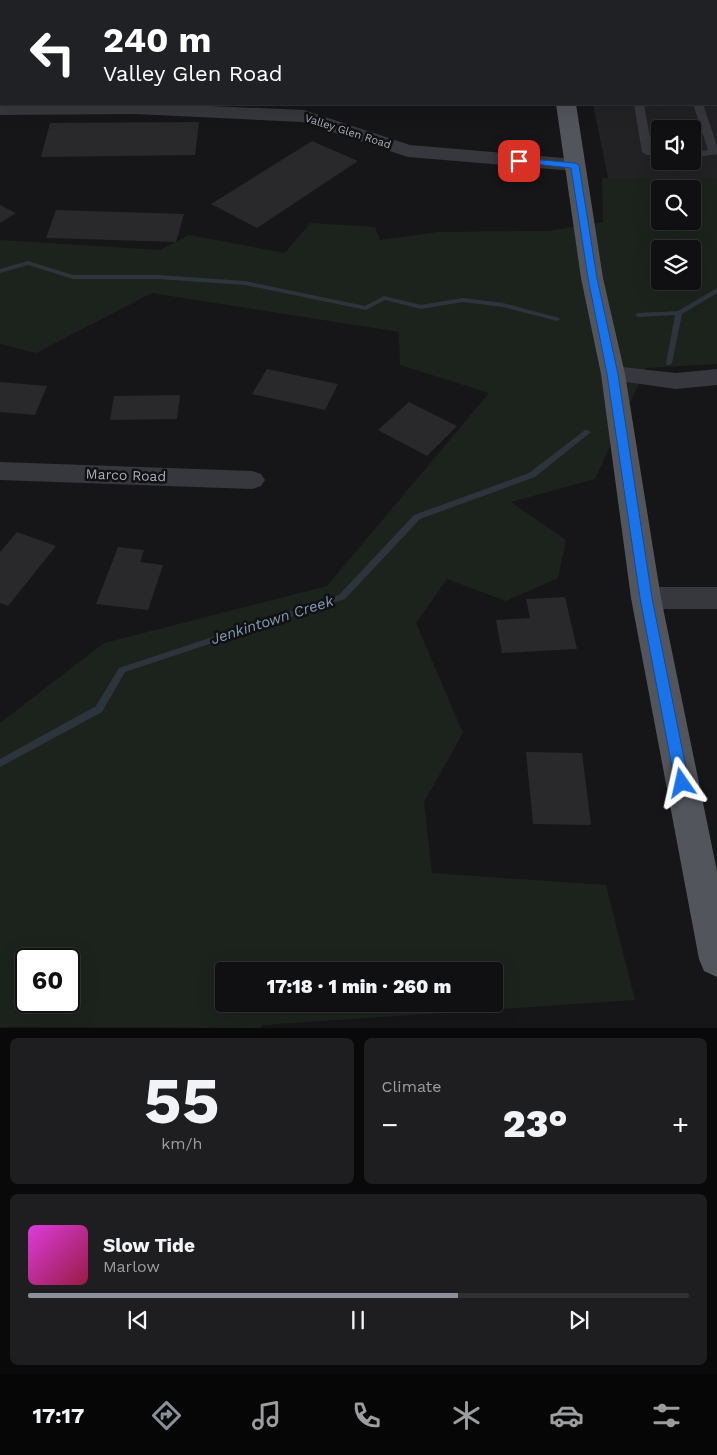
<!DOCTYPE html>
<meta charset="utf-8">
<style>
body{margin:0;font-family:"Work Sans",sans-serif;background:#1e1e20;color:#f1f3f6;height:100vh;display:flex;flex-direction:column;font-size:19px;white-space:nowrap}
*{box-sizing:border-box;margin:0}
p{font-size:16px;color:#9c9d9f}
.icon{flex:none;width:28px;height:28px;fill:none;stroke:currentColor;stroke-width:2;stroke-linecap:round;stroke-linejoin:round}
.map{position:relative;height:1028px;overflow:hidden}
.details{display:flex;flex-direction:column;gap:10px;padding:10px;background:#09090a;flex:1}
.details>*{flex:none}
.guide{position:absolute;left:0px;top:0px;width:718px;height:105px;box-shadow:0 5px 20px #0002,0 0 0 1px #303032;background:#202124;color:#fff;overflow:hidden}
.fabs{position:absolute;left:651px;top:120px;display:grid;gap:10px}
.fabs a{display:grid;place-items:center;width:50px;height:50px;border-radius:5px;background:#101012;box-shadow:0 5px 20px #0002,0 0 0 1px #303032;font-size:25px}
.speed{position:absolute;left:15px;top:948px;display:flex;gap:10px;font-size:25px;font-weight:700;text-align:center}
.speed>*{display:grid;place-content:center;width:65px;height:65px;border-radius:50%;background:#101012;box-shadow:0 5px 20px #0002,0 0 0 1px #303032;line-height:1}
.speed .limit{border:2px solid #111;border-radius:8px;background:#fff;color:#111}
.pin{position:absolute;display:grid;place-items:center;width:42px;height:42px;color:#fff;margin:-21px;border-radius:10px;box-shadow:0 2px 8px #0006}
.me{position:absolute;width:55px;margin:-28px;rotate:349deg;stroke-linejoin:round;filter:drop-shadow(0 0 4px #0008)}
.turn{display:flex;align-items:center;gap:18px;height:105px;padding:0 20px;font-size:22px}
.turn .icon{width:65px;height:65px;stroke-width:2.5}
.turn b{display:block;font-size:35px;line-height:42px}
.big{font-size:38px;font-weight:800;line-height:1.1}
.details .widget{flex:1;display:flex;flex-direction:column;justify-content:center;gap:8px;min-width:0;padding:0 18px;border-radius:8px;background:#1e1e20}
.details .dial{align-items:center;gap:0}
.dial b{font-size:65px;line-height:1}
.song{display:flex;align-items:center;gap:15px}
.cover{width:60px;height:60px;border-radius:8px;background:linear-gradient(135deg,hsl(300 70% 55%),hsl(340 70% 35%))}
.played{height:5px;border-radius:2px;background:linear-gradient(90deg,#8c9099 65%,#303032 65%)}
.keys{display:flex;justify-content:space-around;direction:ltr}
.heat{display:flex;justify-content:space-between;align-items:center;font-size:28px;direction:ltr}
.details .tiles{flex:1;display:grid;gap:10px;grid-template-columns:1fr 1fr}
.widget:last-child{grid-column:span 2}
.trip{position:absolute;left:215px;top:962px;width:288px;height:50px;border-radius:5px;background:#101012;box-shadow:0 5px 20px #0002,0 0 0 1px #303032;font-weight:800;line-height:50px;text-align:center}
.dock{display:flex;height:80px;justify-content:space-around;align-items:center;background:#060607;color:#9c9d9f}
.dock .icon{width:35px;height:35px}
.dock .selected{color:#8c9099}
.dock b{font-size:22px;color:#f1f3f6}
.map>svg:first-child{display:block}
</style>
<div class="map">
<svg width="717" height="1028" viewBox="0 0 717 1028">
<rect width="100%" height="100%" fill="#161618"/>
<!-- built -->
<path fill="#222225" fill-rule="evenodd" d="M572,0H717V192L692,189H660L615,212L593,104H716V1ZM660,129H692V161H660Z"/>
<!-- green -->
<path fill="#1c231d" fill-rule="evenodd" d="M602,178L717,179V364L646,368L595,479L511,502L566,540L558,578L506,601L447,579L416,623L463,733L424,802L432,873L606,885L635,1000L263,1025L259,1028L0,1027V723L104,643L327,586L489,393L400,365L399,332L152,293L36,353L0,344V240L160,250L189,235L285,253L310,223L375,227L380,240L438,232L548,231L603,222ZM660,189H692V221H660ZM660,249H692V281H660ZM26,959H69V1001H26ZM224,971H494V1004H224Z"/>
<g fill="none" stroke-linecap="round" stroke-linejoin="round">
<!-- stream -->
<path fill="#2c353c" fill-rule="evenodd" d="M28,261L73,275H158L245,281L365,306L384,296L421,305L463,298L503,303L559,318L560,319L557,321L503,307L463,302L421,309L385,300L366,310L245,285L158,279H73L28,265L0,273V269Z
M717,288V293L682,314L672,363L669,365H667L666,363L675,315L638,317L635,315L638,313L678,311Z
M585,430H587L591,432L535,477L420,519L345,599L125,672L102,712L0,767V759L96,706L119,668L339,595L414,515L529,473Z"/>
</g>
<!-- building -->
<path fill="#29292c" d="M199,122L195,155L41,157L50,123Z
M312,141L358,161L257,228L211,204Z
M0,205L16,213L0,223Z
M56,210L184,214L176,242L46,238Z
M267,369L338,384L325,410L252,394Z
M0,382L47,386L35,415L0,412Z
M180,395L177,419L110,420L114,396Z
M409,402L457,426L427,456L378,430Z
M17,532L56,546L8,606L0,603V552Z
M118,547L144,550L140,562L163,565L148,610L96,604Z
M565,597L577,649L502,653L496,620L530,618L526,599Z
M526,752L582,753L591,825L533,824Z"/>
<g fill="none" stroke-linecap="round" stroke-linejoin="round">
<!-- service -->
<path fill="#37383d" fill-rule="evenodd" d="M641,0H650V1H642Z
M716,19H717V25H716Z
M716,52H717V58H716Z
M634,104H644L652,149L660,150V156L647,155L642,152Z
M693,104H703L717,146V154L692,158V152L708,150Z"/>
<!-- minor -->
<path fill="#37383d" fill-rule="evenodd" d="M0,75H1V85H0Z
M0,103L163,104L304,110L410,145L575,159L582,161L585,165L582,169L575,171L408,157L302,122L135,114L0,115Z
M613,366L676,373L717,369V385L676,389L605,379L601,374L605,369Z
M0,462L252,471L261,474L265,480L261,486L252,489L0,480Z
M646,587H717V609H646L636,606L632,598L636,590Z"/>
<!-- primary -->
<path fill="#53555c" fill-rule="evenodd" d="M540,0H558V1H541Z
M556,104H576L603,278L625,374L661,598L717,871V977L704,971L699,959L631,598L601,374L581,278Z"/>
</g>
<!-- route -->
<path fill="#1a73e8" stroke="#114b97" d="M519,158L575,163L579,165L597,278L618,374L652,598L689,783L687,787H677L675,783L640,598L607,374L588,278L571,168L516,162L515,161Z"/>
<g text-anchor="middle" stroke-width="5" stroke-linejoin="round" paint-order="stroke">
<!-- far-street labels -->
<g font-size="11" fill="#a8adb8" stroke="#111113">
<text transform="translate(348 131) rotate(18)" y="4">Valley Glen Road</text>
</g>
<!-- street labels -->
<g font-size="14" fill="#a8adb8" stroke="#111113">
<text transform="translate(126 475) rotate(2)" y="5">Marco Road</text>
</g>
<!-- water labels -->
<g font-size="15" font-style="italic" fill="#7f9bb3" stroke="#111113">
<text transform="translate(272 620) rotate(-18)" y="5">Jenkintown Creek</text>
</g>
</g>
</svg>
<div class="fabs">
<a><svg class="icon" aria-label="sound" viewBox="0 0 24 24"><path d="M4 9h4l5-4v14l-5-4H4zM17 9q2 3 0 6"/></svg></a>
<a><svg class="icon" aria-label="search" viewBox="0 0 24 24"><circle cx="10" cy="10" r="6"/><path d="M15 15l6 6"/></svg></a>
<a><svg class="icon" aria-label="layers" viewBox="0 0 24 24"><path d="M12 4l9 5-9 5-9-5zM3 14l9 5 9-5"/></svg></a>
</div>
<div class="speed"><div class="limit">60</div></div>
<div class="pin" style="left:519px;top:161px;background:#d93025"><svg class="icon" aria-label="arrive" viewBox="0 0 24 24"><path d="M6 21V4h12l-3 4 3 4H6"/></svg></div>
<svg class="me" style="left:682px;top:783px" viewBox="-20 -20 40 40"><path d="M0-17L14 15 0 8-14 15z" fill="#1a73e8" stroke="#fff" stroke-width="4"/></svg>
<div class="trip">17:18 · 1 min · 260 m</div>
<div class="guide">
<div class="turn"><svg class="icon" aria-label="left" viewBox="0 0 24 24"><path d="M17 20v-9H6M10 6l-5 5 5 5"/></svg><div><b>240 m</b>Valley Glen Road</div></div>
</div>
</div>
<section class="details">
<div class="tiles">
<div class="widget dial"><b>55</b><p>km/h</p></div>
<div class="widget"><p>Climate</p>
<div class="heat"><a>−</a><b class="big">23°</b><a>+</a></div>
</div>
<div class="widget">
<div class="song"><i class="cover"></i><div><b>Slow Tide</b><p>Marlow</p></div></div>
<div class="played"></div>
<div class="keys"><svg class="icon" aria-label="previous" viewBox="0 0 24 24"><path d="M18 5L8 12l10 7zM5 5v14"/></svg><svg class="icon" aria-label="pause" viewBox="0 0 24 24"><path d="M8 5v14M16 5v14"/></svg><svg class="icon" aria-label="next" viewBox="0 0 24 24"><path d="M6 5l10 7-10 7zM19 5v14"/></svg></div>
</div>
</div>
</section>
<nav class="dock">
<b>17:17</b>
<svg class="icon selected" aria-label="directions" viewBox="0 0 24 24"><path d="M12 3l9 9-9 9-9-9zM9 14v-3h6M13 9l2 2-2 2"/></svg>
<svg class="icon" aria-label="music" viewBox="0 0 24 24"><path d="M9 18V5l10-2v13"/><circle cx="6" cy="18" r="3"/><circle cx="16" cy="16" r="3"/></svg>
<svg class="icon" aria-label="phone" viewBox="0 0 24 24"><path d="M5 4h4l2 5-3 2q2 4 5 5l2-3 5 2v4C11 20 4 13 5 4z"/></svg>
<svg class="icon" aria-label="climate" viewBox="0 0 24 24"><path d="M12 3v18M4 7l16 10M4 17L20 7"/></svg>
<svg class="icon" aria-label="car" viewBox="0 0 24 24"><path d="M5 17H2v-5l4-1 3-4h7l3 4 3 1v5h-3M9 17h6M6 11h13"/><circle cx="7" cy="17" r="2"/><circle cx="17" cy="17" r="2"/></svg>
<svg class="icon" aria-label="filters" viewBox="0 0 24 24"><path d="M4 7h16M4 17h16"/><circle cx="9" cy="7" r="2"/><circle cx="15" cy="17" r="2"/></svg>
</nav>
